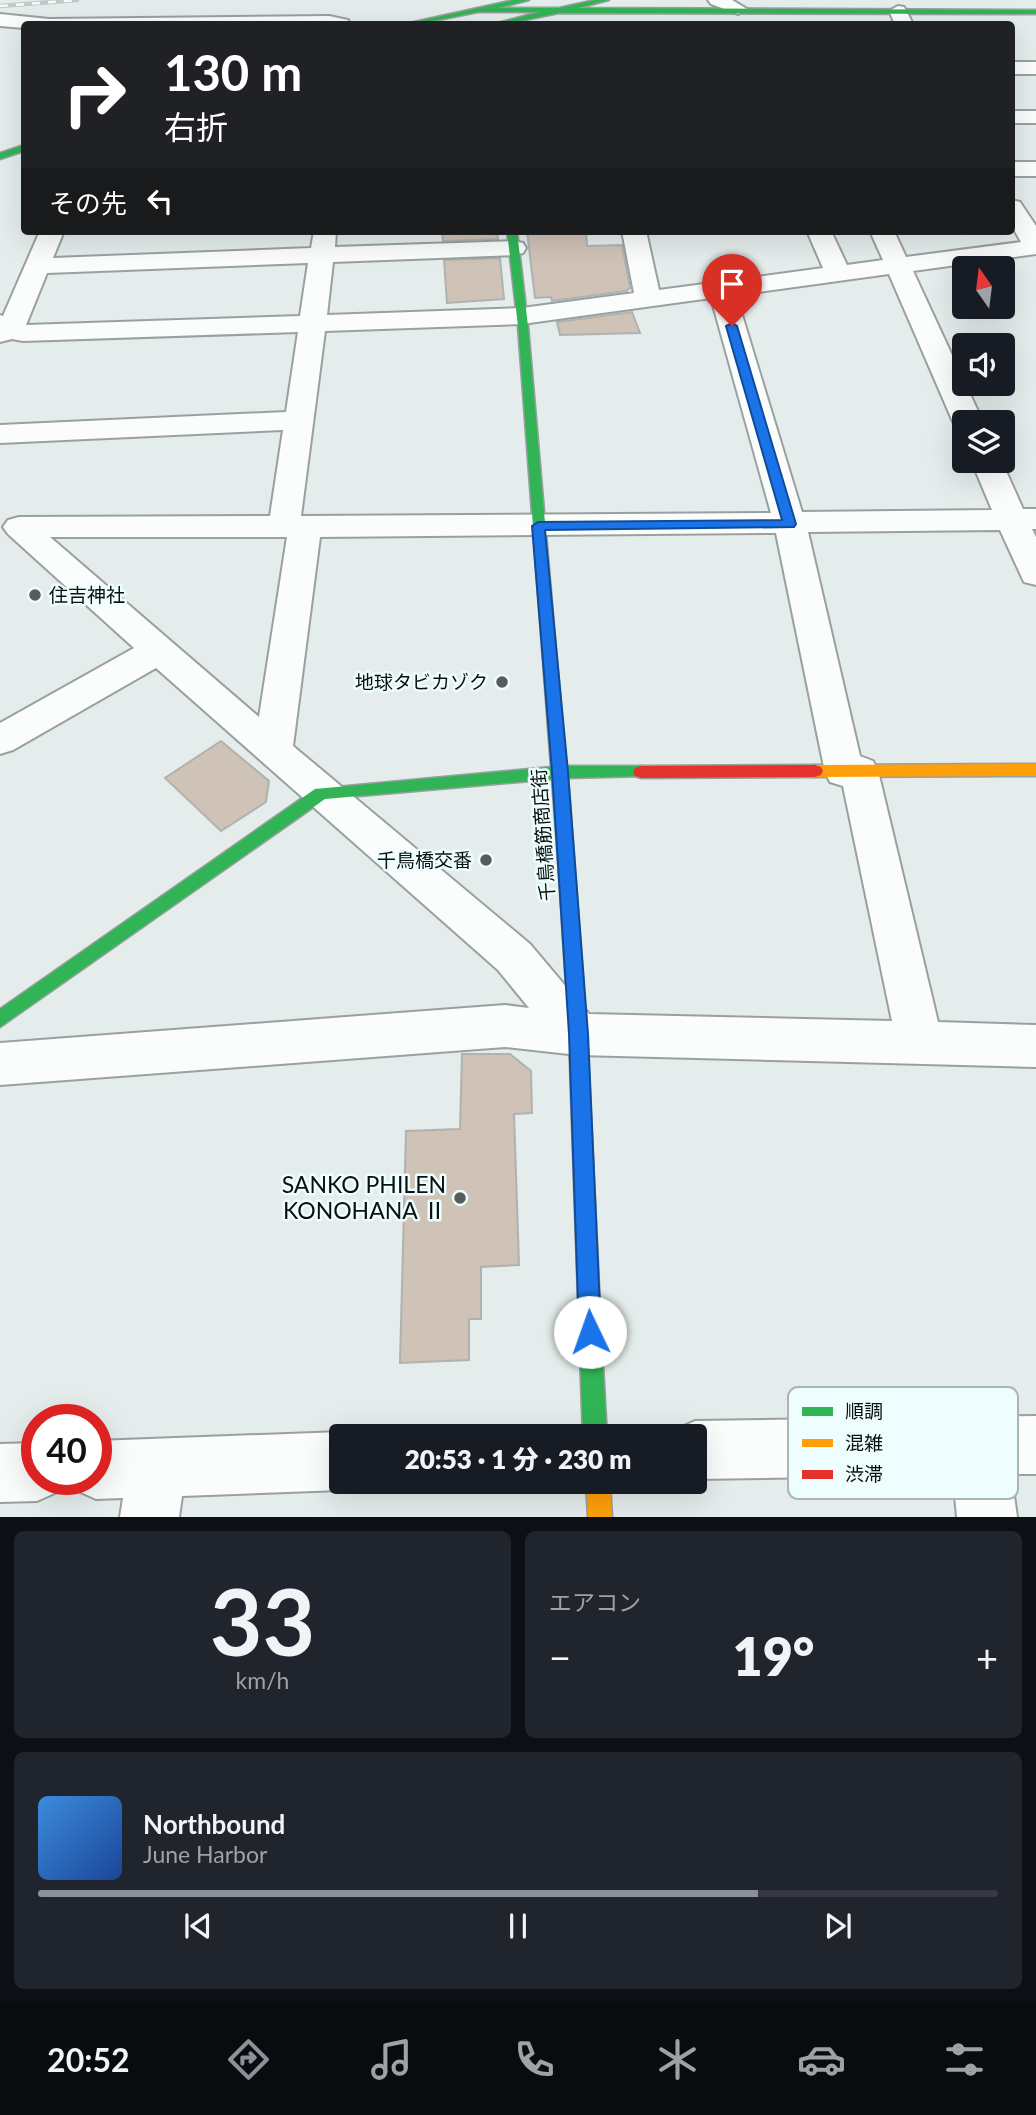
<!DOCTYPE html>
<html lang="ja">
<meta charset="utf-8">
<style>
body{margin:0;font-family:Lato,"Noto Sans JP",sans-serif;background:#20242c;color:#f1f3f6;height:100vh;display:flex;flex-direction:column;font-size:26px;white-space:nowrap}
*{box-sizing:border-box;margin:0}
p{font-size:23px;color:#9ea1a6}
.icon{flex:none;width:38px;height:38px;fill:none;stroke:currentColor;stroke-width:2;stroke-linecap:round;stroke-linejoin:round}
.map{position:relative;height:1517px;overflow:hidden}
.drawer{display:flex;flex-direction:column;gap:14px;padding:14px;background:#0d0f14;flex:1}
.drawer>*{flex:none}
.hud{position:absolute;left:21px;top:21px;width:994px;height:214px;border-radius:7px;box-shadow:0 7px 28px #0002;background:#202124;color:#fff;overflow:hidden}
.needle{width:46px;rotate:346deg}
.buttons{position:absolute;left:952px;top:256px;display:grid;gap:14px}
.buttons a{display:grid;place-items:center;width:63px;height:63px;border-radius:7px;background:#171b24;box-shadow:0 7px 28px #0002;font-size:35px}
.speed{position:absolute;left:21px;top:1404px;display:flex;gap:14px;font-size:35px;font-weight:700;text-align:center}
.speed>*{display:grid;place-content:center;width:91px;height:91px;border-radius:50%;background:#171b24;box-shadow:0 7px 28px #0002;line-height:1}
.speed .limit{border:10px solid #d22;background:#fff;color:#111}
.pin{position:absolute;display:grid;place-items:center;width:60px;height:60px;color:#fff;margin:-72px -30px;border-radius:50% 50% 50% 0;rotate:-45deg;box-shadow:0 0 7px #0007}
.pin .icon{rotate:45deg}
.me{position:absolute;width:77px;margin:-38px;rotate:357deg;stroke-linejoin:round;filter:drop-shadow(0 0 5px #0008)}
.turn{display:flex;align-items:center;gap:24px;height:147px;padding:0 28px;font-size:32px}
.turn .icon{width:91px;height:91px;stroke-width:2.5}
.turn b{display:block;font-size:49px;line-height:60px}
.then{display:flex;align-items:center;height:66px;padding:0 28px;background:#0003;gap:14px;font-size:26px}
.big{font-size:52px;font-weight:800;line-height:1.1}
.drawer .card{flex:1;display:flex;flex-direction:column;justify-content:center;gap:10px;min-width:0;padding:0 24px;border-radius:10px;background:#20242c}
.drawer .dial{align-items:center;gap:0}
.dial b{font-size:91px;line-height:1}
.song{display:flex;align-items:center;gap:21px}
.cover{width:84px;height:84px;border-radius:10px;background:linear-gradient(135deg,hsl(210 70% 55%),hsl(220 70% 35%))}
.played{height:7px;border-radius:4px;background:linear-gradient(90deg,#8c9099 75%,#363941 75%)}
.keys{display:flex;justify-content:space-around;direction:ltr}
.heat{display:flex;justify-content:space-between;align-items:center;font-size:38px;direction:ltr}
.drawer .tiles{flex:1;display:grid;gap:14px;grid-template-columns:1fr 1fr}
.card:last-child{grid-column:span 2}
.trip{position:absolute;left:329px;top:1424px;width:378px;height:70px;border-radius:7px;background:#171b24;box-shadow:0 7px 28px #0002;font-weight:800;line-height:70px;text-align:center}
.dock{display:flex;height:112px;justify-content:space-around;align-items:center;background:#090b0e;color:#9ea1a6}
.dock .icon{width:49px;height:49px}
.dock .active{color:#8c9099}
.dock b{font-size:32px;color:#f1f3f6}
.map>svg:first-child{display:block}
</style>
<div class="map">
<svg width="1036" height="1517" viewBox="0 0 1036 1517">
<rect width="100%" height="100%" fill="#e4ecec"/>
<!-- building -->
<path fill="#cfc2b6" stroke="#b0b2b0" stroke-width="2" d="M442,231H497L498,239L443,241Z
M527,231H586L587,246L622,245L630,288L626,291L552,301L551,297L535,298Z
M500,258L504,299L447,303L444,260Z
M632,312L640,333L560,335L557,322Z
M221,741L269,781L266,802L221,831L165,778Z
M462,1054H510L531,1071L532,1113L514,1114L519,1265L481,1267V1319H469V1360L400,1363L406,1131L460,1129Z"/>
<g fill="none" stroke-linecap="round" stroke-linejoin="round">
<!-- street casing -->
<g stroke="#9aa0a0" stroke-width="4">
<path id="street" d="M708,0H732L747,9L738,14L711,4Z
M898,6L904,7L913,24H895L889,11Z
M0,14L49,19L329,16L348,20L350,24H24V28L0,26Z
M1012,62H1036V74H1012Z
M1012,111H1036V123H1012Z
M1012,162H1036V176H1012Z
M1012,200L1020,202L1036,226V254L913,271L983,422H964V430L958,428L953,422L889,274L736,295L802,512L992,510L971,460H1001L1023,509H1036V529H1032L1036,537V585L1024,582L1000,530L808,532L860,756L873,761L878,771L938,1022L1036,1025V1067L578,1055L505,1047L0,1085V1043L505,1005L529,1008L498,970L156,668L13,750L0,754V723L134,648L8,534L3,527L8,520L19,517L270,516L283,430L0,443V425L286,412L298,332L23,341L12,339L0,342V315L3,316L40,231H64L53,258L311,248L314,231H336L335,247L514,241L523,243L526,248L523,253L514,255L333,262L327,315L522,308L634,293L622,231H646L659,290L823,268L807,231H831L847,265L883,260L870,231H894L906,257L1021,242L1012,226ZM308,263L300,316L26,325L47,273ZM711,298L771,513L301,516L325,331L522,324ZM776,533L825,772L830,782L843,786L892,1021L589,1014L530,944L293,746L320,537ZM50,537H287L259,717Z
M1036,1416V1474H1011L1017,1517H957L953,1475L695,1479V1437H672L675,1430L695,1421Z
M341,1432L352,1437H341V1482H359L341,1490L182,1496L179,1517H120L123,1498L96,1499L76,1490L71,1479H96V1441Z
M37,1443V1479H63L57,1492L37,1501L0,1502V1444Z"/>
</g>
<!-- fast casing -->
<g stroke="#9aa0a0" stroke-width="3">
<path id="fast" d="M514,0H529L498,8H559L595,0H609L578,8L1036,10V14L559,13L505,24H494L539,12H478L418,24H405Z
M24,145V151L0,159V153Z
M507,231H517L528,326L566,766H641L647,768L649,772L647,776L568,778L574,858L572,863L566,865L560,863L558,858L552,779L325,799L0,1027V1009L315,789L551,767L518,326Z
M590,1318L598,1321L601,1329L607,1437H583L579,1329L582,1321Z"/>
</g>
<!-- slow casing -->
<g stroke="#9aa0a0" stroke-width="3">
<path id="slow" d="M1036,764V776L815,777L809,775L807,771L809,767L815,765Z
M566,851L572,853L574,858L587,1034L601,1329L598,1337L590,1340L582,1337L579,1329L569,1034L558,858L560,853Z
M586,1482H610L612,1517H588Z"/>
</g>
<!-- jam casing -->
<g stroke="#9aa0a0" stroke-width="3">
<path id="jam" d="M815,765L821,767L823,771L821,775L815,777L641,778L635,776L633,772L635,768L641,766Z"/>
</g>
<!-- street -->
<use href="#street" fill="#fbfcfc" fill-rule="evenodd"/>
<!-- fast -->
<use href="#fast" fill="#30b455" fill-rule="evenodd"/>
<!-- slow -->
<use href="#slow" fill="#ff9f0a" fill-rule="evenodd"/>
<!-- jam -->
<use href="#jam" fill="#e5322d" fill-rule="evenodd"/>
<!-- rail casing -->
<g stroke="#c5c7c7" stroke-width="4.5">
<path id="rail" d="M0,6L77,0"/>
</g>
<!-- rail -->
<use href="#rail" stroke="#eefdfd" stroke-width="2.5" stroke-dasharray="8" stroke-linecap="butt"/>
</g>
<!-- route -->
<path fill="#1a73e8" stroke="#114b97" stroke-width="2" d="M732,323L737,326L796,524L794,527L545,530L568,772L588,1034L601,1332L598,1340L590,1343L582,1340L579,1332L569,1034L552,772L532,526L538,522L782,520L726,326Z"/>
<!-- markers -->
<g fill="#565c5c" stroke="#eefdfd" stroke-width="2.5">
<circle cx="35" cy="595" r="7"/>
<circle cx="502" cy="682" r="7"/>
<circle cx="486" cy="860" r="7"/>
<circle cx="460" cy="1198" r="7"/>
</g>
<g text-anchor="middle" stroke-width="5" stroke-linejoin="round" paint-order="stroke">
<!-- poi labels -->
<g font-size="19" fill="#0a0f0f" stroke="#eefdfd" text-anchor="end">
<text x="49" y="602" text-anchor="start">住吉神社</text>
<text x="488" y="689">地球タビカゾク</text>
<text x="472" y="867">千鳥橋交番</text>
</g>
<!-- street labels -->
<g font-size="19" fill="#0a0f0f" stroke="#eefdfd">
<text transform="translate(543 835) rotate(-94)" y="7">千鳥橋筋商店街</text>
</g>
<!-- near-poi labels -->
<g font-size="23" fill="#0a0f0f" stroke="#eefdfd" text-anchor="end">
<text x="446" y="1193">SANKO PHILEN<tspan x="446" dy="26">KONOHANA Ⅱ</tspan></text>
</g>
</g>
<!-- legend -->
<rect x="788" y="1387" width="230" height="112" rx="10" fill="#eefdfd" stroke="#aab6b6" stroke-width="2"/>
<rect x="802" y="1407" width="31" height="9" fill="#30b455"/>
<rect x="802" y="1439" width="31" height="8" fill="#ff9f0a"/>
<rect x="802" y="1470" width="31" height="9" fill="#e5322d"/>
<g font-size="19" fill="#0a0f0f">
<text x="845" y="1418">順調</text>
<text x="845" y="1450">混雑</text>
<text x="845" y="1481">渋滞</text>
</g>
</svg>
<div class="buttons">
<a><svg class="needle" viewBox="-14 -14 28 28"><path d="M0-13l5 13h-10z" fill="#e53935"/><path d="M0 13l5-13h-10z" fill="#9ea1a6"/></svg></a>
<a><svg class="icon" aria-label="sound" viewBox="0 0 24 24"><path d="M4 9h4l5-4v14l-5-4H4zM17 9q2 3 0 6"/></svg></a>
<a><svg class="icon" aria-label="layers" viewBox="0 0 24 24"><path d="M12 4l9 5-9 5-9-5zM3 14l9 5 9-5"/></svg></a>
</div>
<div class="speed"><div class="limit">40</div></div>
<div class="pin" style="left:732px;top:326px;background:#d93025"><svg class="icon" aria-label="arrive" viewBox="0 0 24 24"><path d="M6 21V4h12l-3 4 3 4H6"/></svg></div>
<svg class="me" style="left:590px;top:1332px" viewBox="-20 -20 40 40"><circle r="19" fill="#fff"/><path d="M0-13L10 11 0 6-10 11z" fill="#1a73e8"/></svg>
<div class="trip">20:53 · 1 分 · 230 m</div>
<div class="hud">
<div class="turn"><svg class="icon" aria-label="right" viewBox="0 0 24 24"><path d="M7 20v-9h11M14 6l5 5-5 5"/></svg><div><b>130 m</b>右折</div></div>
<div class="then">その先<svg class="icon" aria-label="left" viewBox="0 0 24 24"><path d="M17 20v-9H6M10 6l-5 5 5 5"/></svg></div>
</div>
</div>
<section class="drawer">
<div class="tiles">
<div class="card dial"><b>33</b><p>km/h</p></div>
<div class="card"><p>エアコン</p>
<div class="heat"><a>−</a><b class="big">19°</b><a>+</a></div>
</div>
<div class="card">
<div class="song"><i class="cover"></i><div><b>Northbound</b><p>June Harbor</p></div></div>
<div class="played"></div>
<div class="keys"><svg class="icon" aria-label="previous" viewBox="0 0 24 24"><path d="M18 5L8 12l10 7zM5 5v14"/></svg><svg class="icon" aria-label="pause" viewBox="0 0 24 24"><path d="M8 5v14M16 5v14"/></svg><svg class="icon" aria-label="next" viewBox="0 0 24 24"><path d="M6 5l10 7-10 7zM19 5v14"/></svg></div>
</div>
</div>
</section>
<nav class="dock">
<b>20:52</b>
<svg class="icon active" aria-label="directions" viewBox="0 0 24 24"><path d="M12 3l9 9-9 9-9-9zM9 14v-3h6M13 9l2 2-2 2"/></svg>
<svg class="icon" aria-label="music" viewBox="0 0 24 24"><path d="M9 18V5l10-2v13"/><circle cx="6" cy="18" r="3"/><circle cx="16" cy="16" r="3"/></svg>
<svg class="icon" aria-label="phone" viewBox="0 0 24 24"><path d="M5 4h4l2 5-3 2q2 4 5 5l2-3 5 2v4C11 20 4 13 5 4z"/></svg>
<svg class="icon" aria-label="climate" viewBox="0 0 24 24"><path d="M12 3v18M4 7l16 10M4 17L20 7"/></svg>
<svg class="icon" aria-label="car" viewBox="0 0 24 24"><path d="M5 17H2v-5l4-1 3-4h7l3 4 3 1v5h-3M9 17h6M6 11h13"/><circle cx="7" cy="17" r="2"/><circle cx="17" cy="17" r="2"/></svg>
<svg class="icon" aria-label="filters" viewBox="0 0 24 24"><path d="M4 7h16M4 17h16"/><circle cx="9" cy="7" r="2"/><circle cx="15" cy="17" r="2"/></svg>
</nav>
